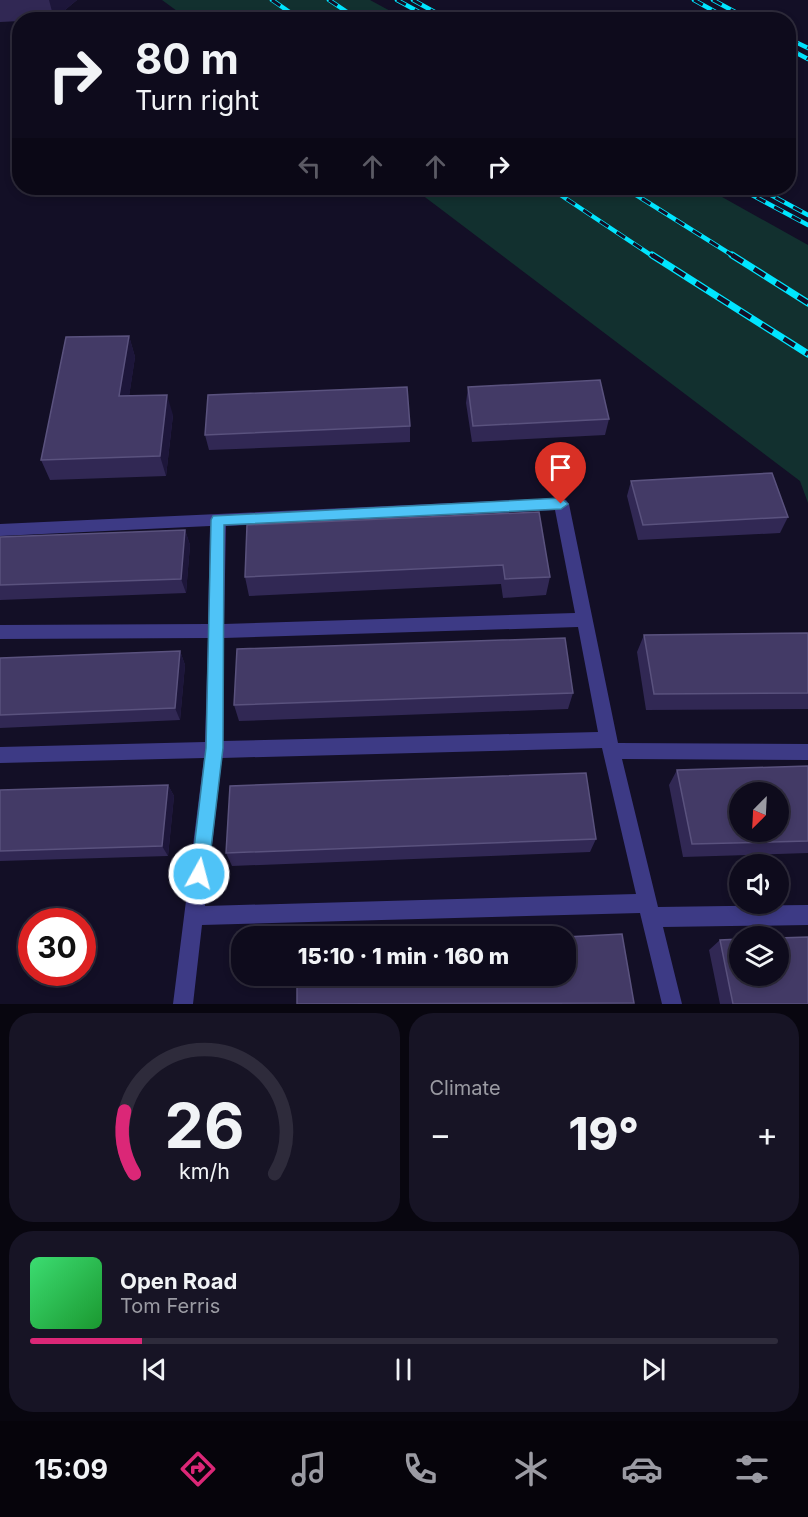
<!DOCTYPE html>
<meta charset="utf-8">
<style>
body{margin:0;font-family:Inter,sans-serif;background:#171425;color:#f1f3f6;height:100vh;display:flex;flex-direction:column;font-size:22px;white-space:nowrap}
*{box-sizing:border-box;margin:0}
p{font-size:20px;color:#9b9ba3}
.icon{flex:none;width:33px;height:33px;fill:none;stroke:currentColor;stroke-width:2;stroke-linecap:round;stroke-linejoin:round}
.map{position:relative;height:1004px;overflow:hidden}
.panel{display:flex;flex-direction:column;gap:9px;padding:9px;background:#08060f;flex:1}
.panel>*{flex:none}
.banner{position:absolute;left:12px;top:12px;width:784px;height:183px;border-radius:24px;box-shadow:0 3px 9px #0003,0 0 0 2px #2e2b3b;background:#0e0b1c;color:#f1f3f6;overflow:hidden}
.needle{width:39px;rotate:204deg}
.buttons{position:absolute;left:729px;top:782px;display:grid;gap:12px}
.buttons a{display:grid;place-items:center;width:60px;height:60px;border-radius:50%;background:#0e0b1c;box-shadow:0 3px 9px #0003,0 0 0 2px #2e2b3b;font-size:30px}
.speed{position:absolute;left:18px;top:908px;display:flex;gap:12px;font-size:30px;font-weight:700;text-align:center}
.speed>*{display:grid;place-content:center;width:78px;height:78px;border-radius:50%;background:#0e0b1c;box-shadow:0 3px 9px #0003,0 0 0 2px #2e2b3b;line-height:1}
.speed .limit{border:9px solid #d22;background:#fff;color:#111}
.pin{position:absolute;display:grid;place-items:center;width:51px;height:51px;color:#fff;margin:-62px -26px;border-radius:50% 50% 50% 0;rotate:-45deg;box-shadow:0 0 6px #0007}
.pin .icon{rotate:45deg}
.me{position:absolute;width:66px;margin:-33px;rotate:7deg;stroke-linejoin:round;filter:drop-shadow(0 0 4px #0008)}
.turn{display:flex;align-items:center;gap:21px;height:126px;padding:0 24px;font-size:27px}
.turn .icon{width:78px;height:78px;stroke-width:2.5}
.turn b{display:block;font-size:42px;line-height:51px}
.lanes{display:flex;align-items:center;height:57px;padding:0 24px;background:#0003;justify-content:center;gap:30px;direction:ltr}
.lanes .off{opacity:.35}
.big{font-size:45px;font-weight:800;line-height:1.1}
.panel .tile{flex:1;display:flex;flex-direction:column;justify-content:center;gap:9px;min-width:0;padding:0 21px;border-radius:24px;background:#171425}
.panel .dial{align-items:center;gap:0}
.dial svg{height:156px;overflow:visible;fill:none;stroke:#2e2b3b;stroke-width:7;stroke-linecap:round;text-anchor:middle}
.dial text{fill:#f1f3f6;stroke:none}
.song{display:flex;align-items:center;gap:18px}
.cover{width:72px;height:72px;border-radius:9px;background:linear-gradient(135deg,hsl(140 70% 55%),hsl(130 70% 35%))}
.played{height:6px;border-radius:3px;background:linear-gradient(90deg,#db2777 15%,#2e2b3b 15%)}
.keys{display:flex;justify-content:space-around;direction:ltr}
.heat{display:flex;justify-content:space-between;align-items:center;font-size:33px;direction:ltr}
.panel .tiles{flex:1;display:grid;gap:9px;grid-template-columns:1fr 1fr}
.tile:last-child{grid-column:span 2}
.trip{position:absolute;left:231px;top:926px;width:345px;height:60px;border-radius:24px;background:#0e0b1c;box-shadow:0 3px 9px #0003,0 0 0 2px #2e2b3b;font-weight:800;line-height:60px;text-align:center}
.dock{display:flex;height:96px;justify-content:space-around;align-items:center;background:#06040b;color:#9b9ba3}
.dock .icon{width:42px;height:42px}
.dock .selected{color:#db2777}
.dock b{font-size:27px;color:#f1f3f6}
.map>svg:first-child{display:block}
</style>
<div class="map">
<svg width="808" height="1004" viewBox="0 0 808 1004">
<rect width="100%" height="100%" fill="#130f26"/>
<!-- green -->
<path fill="#12302f" d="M162,0H370L405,19H188Z
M413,188H706L808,245V503L800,481Z"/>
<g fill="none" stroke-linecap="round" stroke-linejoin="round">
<!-- minor -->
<path fill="#3d3a85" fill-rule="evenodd" d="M561,498L566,500L569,504L618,743L808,744V760L622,759L658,907L808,905V925L663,927L682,1004H662L640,913L202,925L193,1004H173L204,758L0,763V747L205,742L208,638L0,639V625L208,624L210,526L0,536V524ZM555,510L575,613L224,624L226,526ZM578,627L598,732L223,741L224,638ZM602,748L636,894L205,906L222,758Z"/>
<!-- rail-far1 casing -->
<g stroke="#00e5ff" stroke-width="4.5">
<path id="rail-far1" d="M272,0L301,20
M329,0L359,20
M397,0L419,12
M413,0L449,20
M694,0L730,20
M713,0L750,20
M789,39L808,48
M789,49L808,59
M550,188L654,257
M625,188L735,257
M739,188L808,225
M758,188L808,215"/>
</g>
<!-- rail casing -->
<g stroke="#00e5ff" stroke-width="7">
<path id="rail" d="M652,255L808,354
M732,255L808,303"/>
</g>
<!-- rail-far1 -->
<use href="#rail-far1" stroke="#130f26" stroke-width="3" stroke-dasharray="10" stroke-linecap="butt"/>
<!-- rail -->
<use href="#rail" stroke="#130f26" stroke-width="4.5" stroke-dasharray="13" stroke-linecap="butt"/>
</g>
<!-- wall -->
<path fill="#312854" d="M0,0H77L54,19L20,20V21L0,22Z
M129,336L135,357L129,396L173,415L166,476L50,480L41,460Z
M468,387L609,419L605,435L472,442L466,403Z
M410,426V442L209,450L205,435Z
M631,481L788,517L780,533L638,540L627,496Z
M539,512L550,577L546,595L503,598L501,584L249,596L245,577Z
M185,530L190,545L186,593L0,600V537Z
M808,633V709L646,710L637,652L644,635Z
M180,651L185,665L180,720L0,728V658Z
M573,693L568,709L239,721L234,705Z
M808,766V853L683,857L669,785L677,770Z
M168,785L174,796L168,856L0,861V790Z
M596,839L590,852L232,866L226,853Z
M720,940L808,1004H720L709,950Z"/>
<!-- shaded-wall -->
<path fill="#1d163a" d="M49,0H77L54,19Z
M129,336L135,357L126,417L119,396Z
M167,395L173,415L166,476L160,456Z
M185,530L190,545L186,593L181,579Z
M180,651L185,665L180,720L175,708Z
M168,785L174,796L168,856L162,846Z"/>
<!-- building -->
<path fill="#433a66" stroke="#5a527e" stroke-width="1.5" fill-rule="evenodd" d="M129,336L119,396L167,395L160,456L41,460L66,337Z
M600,380L609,419L473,426L468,387Z
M407,387L410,426L205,435L208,395Z
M772,473L788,517L643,525L631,481Z
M539,512L550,577L505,579L503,565L245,577L247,525Z
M185,530L181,579L0,585V537Z
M808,633V693L654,694L644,635Z
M565,638L573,693L234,705L237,649Z
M180,651L175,708L0,715V658Z
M808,766V841L692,844L677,770ZM740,792H778V831H740Z
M586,773L596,839L226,853L230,786Z
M168,785L162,846L0,851V790Z
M622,934L634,1003L297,1004V975H566V937Z
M808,937V1004H733L720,940L740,939V975H778V938Z"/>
<!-- route -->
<path fill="#4fc3f7" stroke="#337fa1" stroke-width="1.5" d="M561,498L568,504L561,509L224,525L223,748L208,874L205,880L199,883L193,880L191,874L206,748L211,520L213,516Z"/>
</svg>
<div class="buttons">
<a><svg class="needle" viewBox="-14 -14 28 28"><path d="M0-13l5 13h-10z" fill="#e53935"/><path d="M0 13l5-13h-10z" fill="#9b9ba3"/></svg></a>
<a><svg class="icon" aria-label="sound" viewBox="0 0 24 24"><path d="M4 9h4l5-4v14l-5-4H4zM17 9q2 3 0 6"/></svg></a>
<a><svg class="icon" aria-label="layers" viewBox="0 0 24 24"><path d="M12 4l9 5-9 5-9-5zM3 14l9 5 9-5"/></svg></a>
</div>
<div class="speed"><div class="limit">30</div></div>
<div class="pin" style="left:561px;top:504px;background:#d93025"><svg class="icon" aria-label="arrive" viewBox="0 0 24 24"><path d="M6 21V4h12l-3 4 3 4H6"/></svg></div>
<svg class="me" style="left:199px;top:874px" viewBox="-20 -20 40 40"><circle r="17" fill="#4fc3f7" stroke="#fff" stroke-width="3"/><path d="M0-11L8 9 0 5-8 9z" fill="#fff"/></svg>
<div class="trip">15:10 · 1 min · 160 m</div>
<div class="banner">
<div class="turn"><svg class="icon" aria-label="right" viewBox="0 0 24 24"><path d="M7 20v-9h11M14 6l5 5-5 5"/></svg><div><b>80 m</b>Turn right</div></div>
<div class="lanes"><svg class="icon off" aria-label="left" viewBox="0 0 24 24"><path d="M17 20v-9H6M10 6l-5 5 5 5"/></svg><svg class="icon off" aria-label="ahead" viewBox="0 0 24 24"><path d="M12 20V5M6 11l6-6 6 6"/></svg><svg class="icon off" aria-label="ahead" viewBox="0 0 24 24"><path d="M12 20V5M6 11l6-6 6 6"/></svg><svg class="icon" aria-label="right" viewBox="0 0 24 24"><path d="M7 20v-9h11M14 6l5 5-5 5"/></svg></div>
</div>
</div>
<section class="panel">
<div class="tiles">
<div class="tile dial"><svg viewBox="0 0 100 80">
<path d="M14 69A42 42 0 1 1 86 69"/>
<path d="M14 69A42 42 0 0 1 9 37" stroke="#db2777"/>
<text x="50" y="56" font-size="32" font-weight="700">26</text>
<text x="50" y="72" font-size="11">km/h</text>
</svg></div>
<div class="tile"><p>Climate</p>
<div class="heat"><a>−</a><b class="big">19°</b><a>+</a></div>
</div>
<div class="tile">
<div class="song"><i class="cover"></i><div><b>Open Road</b><p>Tom Ferris</p></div></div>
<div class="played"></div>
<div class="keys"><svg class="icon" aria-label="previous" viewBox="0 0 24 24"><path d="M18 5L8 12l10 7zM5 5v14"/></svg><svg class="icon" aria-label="pause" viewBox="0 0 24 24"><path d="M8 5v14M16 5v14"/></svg><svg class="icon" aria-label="next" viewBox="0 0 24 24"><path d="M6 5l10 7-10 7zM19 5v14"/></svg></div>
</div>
</div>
</section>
<nav class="dock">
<b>15:09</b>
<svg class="icon selected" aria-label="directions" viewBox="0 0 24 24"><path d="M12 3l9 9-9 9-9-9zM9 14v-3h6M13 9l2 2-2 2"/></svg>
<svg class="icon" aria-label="music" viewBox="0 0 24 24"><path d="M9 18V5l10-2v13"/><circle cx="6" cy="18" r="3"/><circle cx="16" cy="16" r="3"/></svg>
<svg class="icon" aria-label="phone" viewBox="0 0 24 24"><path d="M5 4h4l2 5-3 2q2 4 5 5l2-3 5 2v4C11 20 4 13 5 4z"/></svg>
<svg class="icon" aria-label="climate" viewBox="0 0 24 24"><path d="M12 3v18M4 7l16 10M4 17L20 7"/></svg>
<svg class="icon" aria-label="car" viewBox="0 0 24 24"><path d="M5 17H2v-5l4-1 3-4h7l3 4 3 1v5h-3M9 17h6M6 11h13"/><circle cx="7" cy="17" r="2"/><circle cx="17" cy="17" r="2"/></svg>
<svg class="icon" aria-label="filters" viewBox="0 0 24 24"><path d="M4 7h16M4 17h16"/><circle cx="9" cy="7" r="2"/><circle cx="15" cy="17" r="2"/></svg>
</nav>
